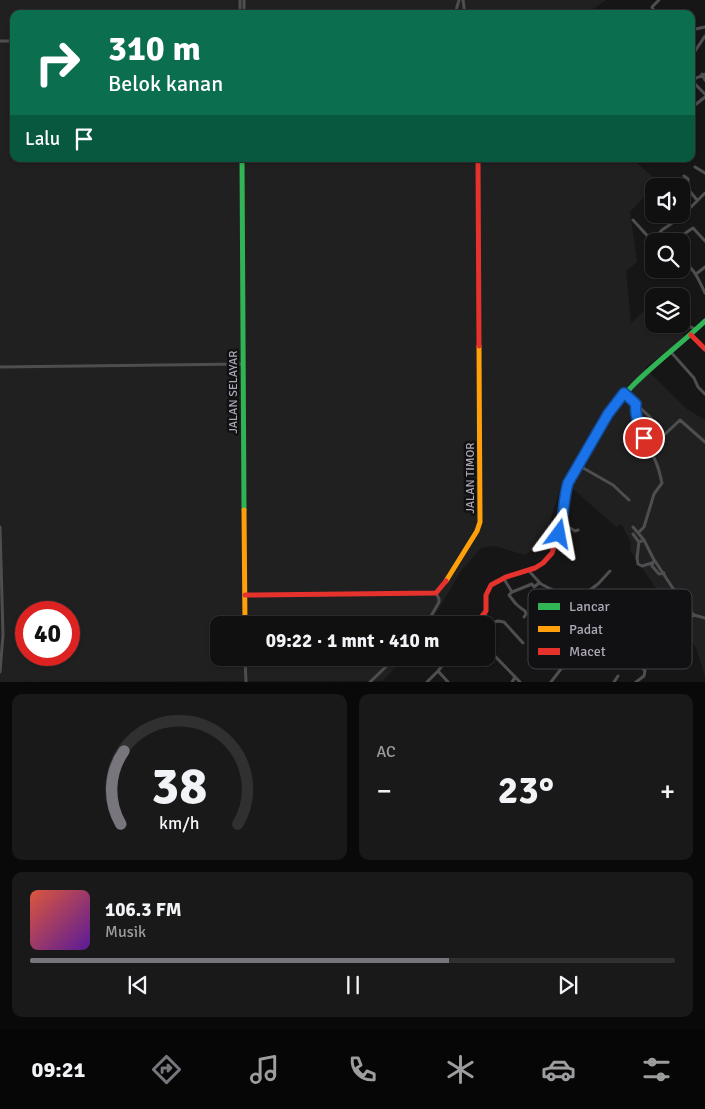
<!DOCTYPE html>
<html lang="id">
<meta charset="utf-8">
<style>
body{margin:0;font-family:Signika,sans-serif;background:#191919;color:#f1f3f6;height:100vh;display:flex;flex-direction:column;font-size:19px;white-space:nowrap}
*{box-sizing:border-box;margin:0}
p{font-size:16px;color:#9c9d9f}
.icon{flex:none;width:28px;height:28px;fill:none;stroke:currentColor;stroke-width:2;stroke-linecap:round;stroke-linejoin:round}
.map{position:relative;height:682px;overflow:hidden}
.details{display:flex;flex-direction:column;gap:12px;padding:12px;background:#090909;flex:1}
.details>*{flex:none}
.guide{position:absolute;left:10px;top:10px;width:685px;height:152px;border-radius:10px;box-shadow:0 1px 4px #0004,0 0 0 1px #303030;background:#0b6e4f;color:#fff;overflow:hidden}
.buttons{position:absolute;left:645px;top:178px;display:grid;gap:10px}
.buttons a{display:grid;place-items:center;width:45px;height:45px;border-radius:10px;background:#101010;box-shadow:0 1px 4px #0004,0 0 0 1px #303030;font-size:25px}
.speed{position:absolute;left:15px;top:601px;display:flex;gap:10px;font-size:25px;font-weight:700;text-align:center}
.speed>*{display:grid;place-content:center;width:65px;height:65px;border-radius:50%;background:#101010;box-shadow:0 1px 4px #0004,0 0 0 1px #303030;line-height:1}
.speed .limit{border:8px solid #d22;background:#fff;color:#111}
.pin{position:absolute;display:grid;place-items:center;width:42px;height:42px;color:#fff;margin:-21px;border:2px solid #fff;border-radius:50%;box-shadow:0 1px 5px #0007}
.me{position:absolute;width:55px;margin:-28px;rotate:13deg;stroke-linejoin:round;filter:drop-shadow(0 0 4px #0008)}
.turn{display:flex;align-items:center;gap:18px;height:105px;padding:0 15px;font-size:22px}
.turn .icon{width:65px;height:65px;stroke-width:2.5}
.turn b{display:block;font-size:35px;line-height:42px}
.then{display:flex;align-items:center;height:48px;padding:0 15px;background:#0003;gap:10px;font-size:19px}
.big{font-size:38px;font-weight:800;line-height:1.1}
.details .widget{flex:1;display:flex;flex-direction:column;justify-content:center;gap:8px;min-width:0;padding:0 18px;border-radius:10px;background:#191919}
.details .dial{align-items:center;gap:0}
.dial svg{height:130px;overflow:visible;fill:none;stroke:#303030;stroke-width:7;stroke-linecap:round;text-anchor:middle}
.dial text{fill:#f1f3f6;stroke:none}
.song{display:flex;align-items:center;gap:15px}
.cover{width:60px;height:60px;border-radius:8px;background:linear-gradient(135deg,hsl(10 70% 55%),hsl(270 70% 35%))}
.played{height:5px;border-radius:2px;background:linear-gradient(90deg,#78757d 65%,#303030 65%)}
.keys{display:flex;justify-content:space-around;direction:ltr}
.heat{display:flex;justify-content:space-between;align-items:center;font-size:28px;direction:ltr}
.details .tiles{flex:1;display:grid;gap:12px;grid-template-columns:1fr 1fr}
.widget:last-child{grid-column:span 2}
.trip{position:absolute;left:210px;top:616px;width:285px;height:50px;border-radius:10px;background:#101010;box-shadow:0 1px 4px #0004,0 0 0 1px #303030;font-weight:800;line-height:50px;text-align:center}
.menu{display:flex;height:80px;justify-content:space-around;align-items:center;background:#060606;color:#9c9d9f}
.menu .icon{width:35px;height:35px}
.menu .selected{color:#78757d}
.menu b{font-size:22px;color:#f1f3f6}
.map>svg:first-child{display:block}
</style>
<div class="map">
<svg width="705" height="682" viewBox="0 0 705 682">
<rect width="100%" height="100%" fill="#161616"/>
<!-- built -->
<path fill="#202021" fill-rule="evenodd" d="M0,0H606L586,14H14V159H632L659,182L630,212L637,262L626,271L631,323L651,304L654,307V324H672L685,337L645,368L687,409L705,420V676L696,648L630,550L631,542L621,524L616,527L563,480L543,544L525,555L495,546L481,548L461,571L429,625H219V658H405L382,681L0,682ZM26,612H69V655H26Z"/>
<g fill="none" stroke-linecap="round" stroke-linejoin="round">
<!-- street -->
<path stroke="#4e4e51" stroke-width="3" d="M240,0V14
M463,0L465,14
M244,14V0
M455,14L459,0
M656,14L652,7L659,0
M691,30L705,27
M0,41H14
M691,57L705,36
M702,74L705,80
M691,80L705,94
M692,80L705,74
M691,89L695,85
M695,105L705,97
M695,167L705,173
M684,176L688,179V189L697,200
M633,220L653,242
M684,234L693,228L705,241
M652,241L662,230L681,217L705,193
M681,262C695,267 699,281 705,293
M696,274L705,267
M681,318L685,313
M681,324C686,328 691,325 696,330
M670,351L694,378L698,387L705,394
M0,367L243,364
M624,393L650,417L661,438L680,420L705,442
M637,403C632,422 648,444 655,460C659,468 660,475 662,483L654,494L644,527L639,532
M578,465L613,485L629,500
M562,523L575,531L578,530
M0,527L3,635L0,672
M633,527L644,540L653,558L684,605L694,615L705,618
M633,534L639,542L644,540
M639,542L637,558L638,564L642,566L652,563
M653,562L652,566L659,574L664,573
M528,570L541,584L592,610L606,619L628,642L634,656L645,671L644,676L636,682
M504,579L512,592L509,595C516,604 516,605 525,611L526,614L524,617
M512,592L532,584L534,587L539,583
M586,607L589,598L587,592L598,584L610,571
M485,614L491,623L498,621L504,622L523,643
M606,619L633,595L645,616L640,624L658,641
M426,625L439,602V599L436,593
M583,642L595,655
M486,647L520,682
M634,656L661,639L694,615
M245,658L246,682
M438,671L448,682
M370,682L395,658
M427,682L438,671L448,658
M512,682L515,677
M551,682L574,652L596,627L602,615
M614,682L618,676"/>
<!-- fast -->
<path stroke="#30b455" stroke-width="5" d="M242,159L244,510
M598,429C627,382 666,358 705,321"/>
<!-- slow -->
<path stroke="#ff9f0a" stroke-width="5" d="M244,510L245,625
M446,581L477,531L480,522L479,346"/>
<!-- jam -->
<path stroke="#e5322d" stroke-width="5" d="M478,159L479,346
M691,335L705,349
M245,595L436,593L446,581
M475,625L486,611V595L491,585L506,577L535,568L543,563L552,553L562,524L568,483L598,429"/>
</g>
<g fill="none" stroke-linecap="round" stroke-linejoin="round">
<!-- route casing -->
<g stroke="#114b97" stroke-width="12">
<path id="route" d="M559,534C564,517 563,500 568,483L608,414L624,393L636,404C634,415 640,427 644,438"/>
</g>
<!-- route -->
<use href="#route" stroke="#1a73e8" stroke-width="9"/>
</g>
<g text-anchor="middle" stroke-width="5" stroke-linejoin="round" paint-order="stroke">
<!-- street labels -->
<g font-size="12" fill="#aca8b5" stroke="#111012">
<text transform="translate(233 392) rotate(-90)" y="4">JALAN SELAYAR</text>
<text transform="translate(470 478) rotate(-90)" y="4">JALAN TIMOR</text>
</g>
</g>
<!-- legend -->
<rect x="528" y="589" width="164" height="80" rx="8" fill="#111012" stroke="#403e43" stroke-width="1"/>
<rect x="538" y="603" width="22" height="7" fill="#30b455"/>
<rect x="538" y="626" width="22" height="6" fill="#ff9f0a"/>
<rect x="538" y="648" width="22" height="7" fill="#e5322d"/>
<g font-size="14" fill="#aca8b5">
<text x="569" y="611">Lancar</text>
<text x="569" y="634">Padat</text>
<text x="569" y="656">Macet</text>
</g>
</svg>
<div class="buttons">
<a><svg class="icon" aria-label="sound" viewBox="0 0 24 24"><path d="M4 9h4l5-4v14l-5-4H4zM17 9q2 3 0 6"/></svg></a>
<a><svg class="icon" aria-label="search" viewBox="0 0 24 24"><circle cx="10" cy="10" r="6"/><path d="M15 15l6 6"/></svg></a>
<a><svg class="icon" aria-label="layers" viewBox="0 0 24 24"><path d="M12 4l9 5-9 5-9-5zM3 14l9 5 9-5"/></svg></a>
</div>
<div class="speed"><div class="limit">40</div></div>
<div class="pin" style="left:644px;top:438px;background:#d93025"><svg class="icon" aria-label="arrive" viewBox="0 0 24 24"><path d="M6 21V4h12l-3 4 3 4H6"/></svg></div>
<svg class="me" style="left:559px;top:534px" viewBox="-20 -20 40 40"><path d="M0-17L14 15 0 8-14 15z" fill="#1a73e8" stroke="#fff" stroke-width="4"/></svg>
<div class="trip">09:22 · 1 mnt · 410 m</div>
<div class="guide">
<div class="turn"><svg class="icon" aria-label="right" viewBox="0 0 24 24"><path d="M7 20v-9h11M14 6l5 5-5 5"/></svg><div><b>310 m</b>Belok kanan</div></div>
<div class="then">Lalu<svg class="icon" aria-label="arrive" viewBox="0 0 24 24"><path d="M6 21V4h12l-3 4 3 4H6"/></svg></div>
</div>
</div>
<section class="details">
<div class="tiles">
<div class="widget dial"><svg viewBox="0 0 100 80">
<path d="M14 69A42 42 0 1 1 86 69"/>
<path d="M14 69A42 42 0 0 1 16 24" stroke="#78757d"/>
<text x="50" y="56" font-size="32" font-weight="700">38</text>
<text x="50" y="72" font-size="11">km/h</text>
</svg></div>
<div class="widget"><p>AC</p>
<div class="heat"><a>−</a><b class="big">23°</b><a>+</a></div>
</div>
<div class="widget">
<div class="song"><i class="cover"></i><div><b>106.3 FM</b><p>Musik</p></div></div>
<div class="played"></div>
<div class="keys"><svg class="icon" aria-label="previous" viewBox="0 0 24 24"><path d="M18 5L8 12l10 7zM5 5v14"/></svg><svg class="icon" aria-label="pause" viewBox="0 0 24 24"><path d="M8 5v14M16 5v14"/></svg><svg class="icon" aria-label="next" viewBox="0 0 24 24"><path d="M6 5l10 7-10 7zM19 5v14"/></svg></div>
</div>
</div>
</section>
<nav class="menu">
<b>09:21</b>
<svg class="icon selected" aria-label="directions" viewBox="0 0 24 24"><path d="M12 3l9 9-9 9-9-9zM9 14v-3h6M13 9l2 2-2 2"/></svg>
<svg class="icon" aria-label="music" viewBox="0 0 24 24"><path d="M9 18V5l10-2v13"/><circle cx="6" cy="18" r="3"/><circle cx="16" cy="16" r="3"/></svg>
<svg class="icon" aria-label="phone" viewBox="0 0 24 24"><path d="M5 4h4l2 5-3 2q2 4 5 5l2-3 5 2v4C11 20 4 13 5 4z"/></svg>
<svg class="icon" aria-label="climate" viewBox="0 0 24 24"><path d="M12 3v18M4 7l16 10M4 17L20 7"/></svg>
<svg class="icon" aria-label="car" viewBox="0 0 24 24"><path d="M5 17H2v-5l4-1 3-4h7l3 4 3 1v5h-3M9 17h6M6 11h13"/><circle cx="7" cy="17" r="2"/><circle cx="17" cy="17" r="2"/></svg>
<svg class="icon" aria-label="filters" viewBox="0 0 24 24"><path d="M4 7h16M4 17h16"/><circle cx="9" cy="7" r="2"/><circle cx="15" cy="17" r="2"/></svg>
</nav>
